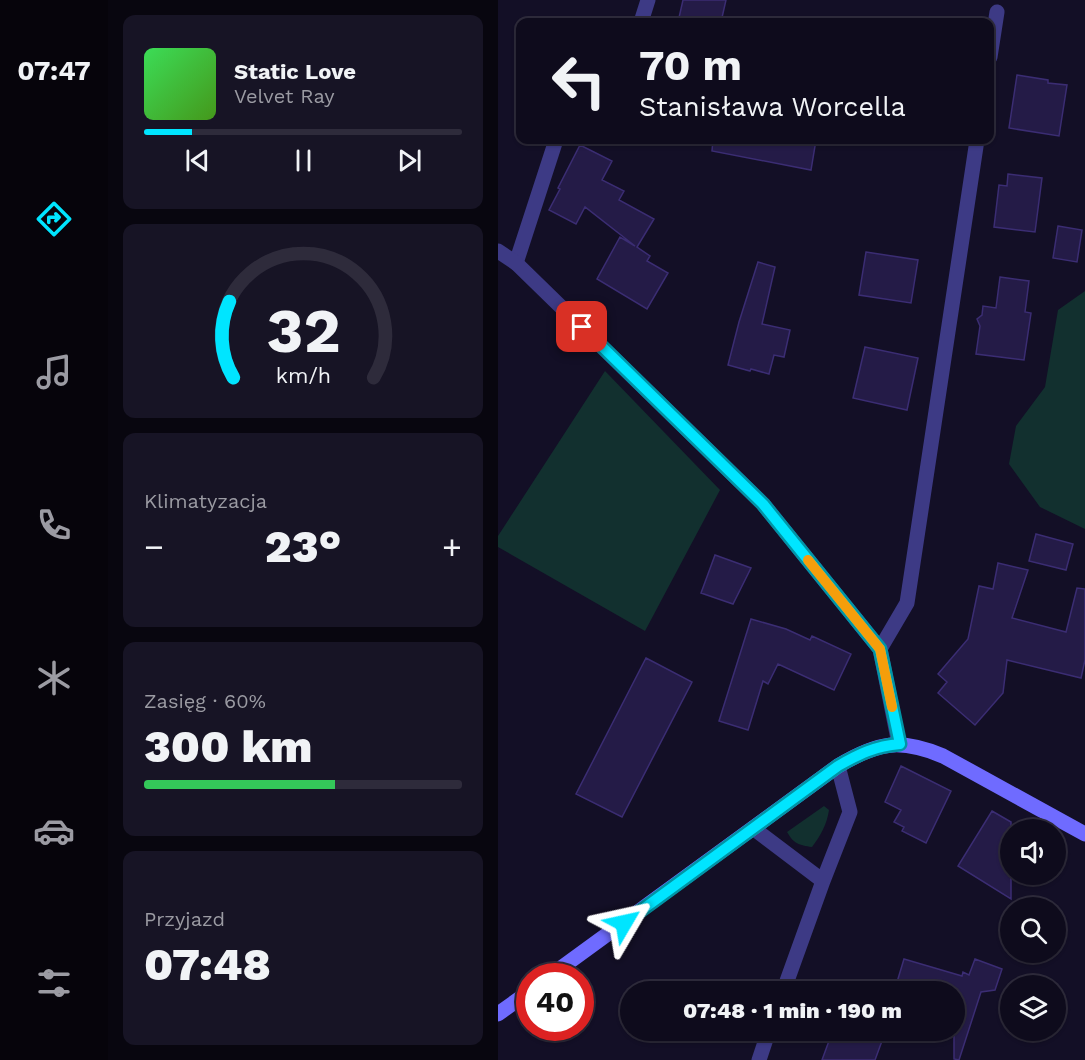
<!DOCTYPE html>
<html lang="pl">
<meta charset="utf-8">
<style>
body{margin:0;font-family:"Work Sans",sans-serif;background:#171425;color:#f1f3f6;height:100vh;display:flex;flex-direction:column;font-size:22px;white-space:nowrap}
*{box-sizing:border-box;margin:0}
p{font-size:20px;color:#9b9ba3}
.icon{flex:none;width:33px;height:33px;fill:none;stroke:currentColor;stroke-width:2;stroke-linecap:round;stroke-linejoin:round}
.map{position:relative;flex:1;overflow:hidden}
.drawer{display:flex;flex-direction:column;gap:15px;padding:15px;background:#08060f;width:390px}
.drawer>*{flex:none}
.top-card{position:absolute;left:18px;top:18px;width:478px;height:126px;border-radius:12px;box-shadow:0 2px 4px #0004,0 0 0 2px #2e2b3b;background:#0e0b1c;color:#f1f3f6;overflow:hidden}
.controls{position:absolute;left:502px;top:819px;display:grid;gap:12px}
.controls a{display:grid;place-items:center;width:66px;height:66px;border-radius:50%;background:#0e0b1c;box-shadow:0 2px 4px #0004,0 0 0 2px #2e2b3b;font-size:30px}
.speed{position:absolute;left:18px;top:963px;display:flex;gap:12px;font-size:30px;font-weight:700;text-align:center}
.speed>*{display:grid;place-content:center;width:78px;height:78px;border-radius:50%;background:#0e0b1c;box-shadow:0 2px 4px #0004,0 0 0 2px #2e2b3b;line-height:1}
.speed .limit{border:9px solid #d22;background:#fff;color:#111}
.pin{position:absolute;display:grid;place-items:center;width:51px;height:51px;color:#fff;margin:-26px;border-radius:12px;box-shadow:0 3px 9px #0006}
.me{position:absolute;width:66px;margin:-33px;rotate:54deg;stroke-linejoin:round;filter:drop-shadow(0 0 4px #0008)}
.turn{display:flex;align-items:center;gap:21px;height:126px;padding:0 24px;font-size:27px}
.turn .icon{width:78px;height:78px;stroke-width:2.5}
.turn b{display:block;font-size:42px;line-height:51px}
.big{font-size:45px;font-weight:800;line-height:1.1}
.drawer .card{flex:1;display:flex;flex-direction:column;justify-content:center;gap:9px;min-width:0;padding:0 21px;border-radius:12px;background:#171425}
.drawer .dial{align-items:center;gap:0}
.dial svg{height:156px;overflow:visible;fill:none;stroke:#2e2b3b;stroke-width:7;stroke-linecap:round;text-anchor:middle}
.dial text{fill:#f1f3f6;stroke:none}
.song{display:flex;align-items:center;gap:18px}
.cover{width:72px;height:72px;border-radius:9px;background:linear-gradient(135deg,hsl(130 70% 55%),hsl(100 70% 35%))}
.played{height:6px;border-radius:3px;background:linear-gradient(90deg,#00e5ff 15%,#2e2b3b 15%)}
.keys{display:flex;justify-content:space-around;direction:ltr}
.heat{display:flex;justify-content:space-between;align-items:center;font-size:33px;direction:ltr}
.charge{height:9px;border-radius:4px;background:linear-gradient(90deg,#34c759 60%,#2e2b3b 0)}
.trip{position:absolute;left:122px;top:981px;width:345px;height:60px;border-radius:30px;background:#0e0b1c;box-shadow:0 2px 4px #0004,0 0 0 2px #2e2b3b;font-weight:800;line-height:60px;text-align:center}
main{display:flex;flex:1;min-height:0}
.tabs{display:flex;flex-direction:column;width:108px;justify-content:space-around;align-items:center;background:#06040b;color:#9b9ba3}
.tabs .icon{width:42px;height:42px}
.tabs .active{color:#00e5ff}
.tabs b{font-size:27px;color:#f1f3f6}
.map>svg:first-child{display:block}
</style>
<main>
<nav class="tabs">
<b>07:47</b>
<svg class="icon active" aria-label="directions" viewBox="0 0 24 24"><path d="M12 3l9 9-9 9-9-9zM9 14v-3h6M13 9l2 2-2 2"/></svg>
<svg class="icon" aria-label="music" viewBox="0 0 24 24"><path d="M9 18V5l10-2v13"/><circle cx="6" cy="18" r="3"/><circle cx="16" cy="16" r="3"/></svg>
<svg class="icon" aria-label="phone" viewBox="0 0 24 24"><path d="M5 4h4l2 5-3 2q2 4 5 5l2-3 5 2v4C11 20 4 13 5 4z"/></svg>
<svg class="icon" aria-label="climate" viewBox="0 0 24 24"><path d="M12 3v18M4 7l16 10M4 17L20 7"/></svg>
<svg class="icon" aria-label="car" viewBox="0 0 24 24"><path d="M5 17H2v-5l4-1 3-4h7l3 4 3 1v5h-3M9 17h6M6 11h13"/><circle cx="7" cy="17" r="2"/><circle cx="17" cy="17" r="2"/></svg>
<svg class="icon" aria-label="filters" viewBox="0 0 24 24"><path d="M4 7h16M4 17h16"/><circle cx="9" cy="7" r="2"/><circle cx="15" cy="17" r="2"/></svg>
</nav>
<section class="drawer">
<div class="card">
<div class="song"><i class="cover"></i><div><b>Static Love</b><p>Velvet Ray</p></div></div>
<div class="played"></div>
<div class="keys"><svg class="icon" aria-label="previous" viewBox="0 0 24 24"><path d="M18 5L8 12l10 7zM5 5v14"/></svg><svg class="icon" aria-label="pause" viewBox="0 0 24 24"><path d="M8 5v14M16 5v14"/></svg><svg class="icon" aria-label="next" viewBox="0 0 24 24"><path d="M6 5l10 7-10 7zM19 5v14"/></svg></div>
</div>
<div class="card dial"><svg viewBox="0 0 100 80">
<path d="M14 69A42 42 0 1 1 86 69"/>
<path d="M14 69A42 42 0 0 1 12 30" stroke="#00e5ff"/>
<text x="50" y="56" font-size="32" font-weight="700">32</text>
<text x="50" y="72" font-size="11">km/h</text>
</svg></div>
<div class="card"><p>Klimatyzacja</p>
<div class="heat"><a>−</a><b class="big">23°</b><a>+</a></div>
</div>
<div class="card"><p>Zasięg · 60%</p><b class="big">300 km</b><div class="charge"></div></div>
<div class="card"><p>Przyjazd</p><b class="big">07:48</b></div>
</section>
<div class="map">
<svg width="587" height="1060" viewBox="0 0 587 1060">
<rect width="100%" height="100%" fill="#130f26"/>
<!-- green -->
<path fill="#12302f" d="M587,291V529L542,507L511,464L518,426L547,387L560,310Z
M107,371L222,490L147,631L0,547V536Z
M326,806L331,810C329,824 323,835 314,847C301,845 296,844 289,832Z"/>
<!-- building -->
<path fill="#241b47" stroke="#3b2d73" stroke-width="1.5" d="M185,0H228L223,22H180Z
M519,75L550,80V83L569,85L561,136L511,128Z
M215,140H318L313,170L214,151Z
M82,145L114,161L104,180L126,191L121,200L156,219L139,247L152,256L149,261L170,273L149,309L99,279L122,237L137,246L87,207L78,224L51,210L62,189L60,188Z
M510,174L544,178L537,232L496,227L501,185L509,186Z
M560,226L584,230L579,262L555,258Z
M368,252L420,260L413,303L361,295Z
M260,262L277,267L264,324L292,330L286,357L276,355L271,374L253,369L252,371L230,365L241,322Z
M502,277L531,281L527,312L533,313L526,360L478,354L482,326L479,319L484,315L485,306L498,308Z
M367,347L420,358L409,410L355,398Z
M538,534L575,544L568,570L531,561Z
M217,555L253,568L235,604L203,593Z
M500,563L530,570L514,618L568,632L579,588L587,589V660L583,678L509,660L505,693L477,725L440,693L449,682L440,674L470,639L481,586L495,589Z
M253,619L288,629L312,640L314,636L353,654L336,690L280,664L270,684L265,681L250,730L221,721Z
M148,658L194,682L124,817L78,794Z
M403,766L453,791L428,843L404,831L406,827L396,822L403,810L387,802Z
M494,811L513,822V899L460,866Z
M406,959L464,976L465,972L471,975L477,959L504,969L497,990L483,992L461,1060L456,1059V992H396Z
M335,1030H388L377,1060H324Z"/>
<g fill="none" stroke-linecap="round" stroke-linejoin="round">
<!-- lane -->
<path stroke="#3d3a85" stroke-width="15" d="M143,22L150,0
M18,263L58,140"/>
<!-- street -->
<path stroke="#3d3a85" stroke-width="15" d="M492,57L499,12
M0,251L18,263L265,504L382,649L401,744
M382,649L409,603L479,140
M255,828L325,881
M285,992L325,881L352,812L340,766
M261,1060L271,1030"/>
<!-- secondary -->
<path stroke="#6f6bff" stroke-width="15" d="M52,976L340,766C380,742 402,738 445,756L587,834
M0,1014L32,991"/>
</g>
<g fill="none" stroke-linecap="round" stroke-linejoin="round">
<!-- route casing -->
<g stroke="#0095a6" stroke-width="15">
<path id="route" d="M84,327L265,504L382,649L402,744C377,746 361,754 340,766L126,923"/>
</g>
<!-- route -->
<use href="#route" stroke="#00e5ff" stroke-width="10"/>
<!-- slow -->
<path stroke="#f59e0b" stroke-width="10" d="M310,560L382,649L394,707"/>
</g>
</svg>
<div class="controls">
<a><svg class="icon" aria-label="sound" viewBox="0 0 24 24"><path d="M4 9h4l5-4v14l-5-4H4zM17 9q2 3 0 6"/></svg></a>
<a><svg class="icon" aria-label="search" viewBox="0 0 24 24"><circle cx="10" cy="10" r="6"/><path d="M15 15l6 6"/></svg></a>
<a><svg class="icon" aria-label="layers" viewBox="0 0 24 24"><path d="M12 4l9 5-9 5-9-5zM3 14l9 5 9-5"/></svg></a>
</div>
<div class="speed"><div class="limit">40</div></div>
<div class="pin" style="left:84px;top:327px;background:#d93025"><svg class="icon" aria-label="arrive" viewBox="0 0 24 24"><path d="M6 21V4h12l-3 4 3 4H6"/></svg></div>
<svg class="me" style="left:126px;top:923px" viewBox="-20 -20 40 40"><path d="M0-17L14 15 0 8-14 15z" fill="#00e5ff" stroke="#fff" stroke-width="4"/></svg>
<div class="trip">07:48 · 1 min · 190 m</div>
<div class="top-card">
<div class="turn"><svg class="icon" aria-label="left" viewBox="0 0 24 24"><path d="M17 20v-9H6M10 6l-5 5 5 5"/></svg><div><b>70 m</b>Stanisława Worcella</div></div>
</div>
</div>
</main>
